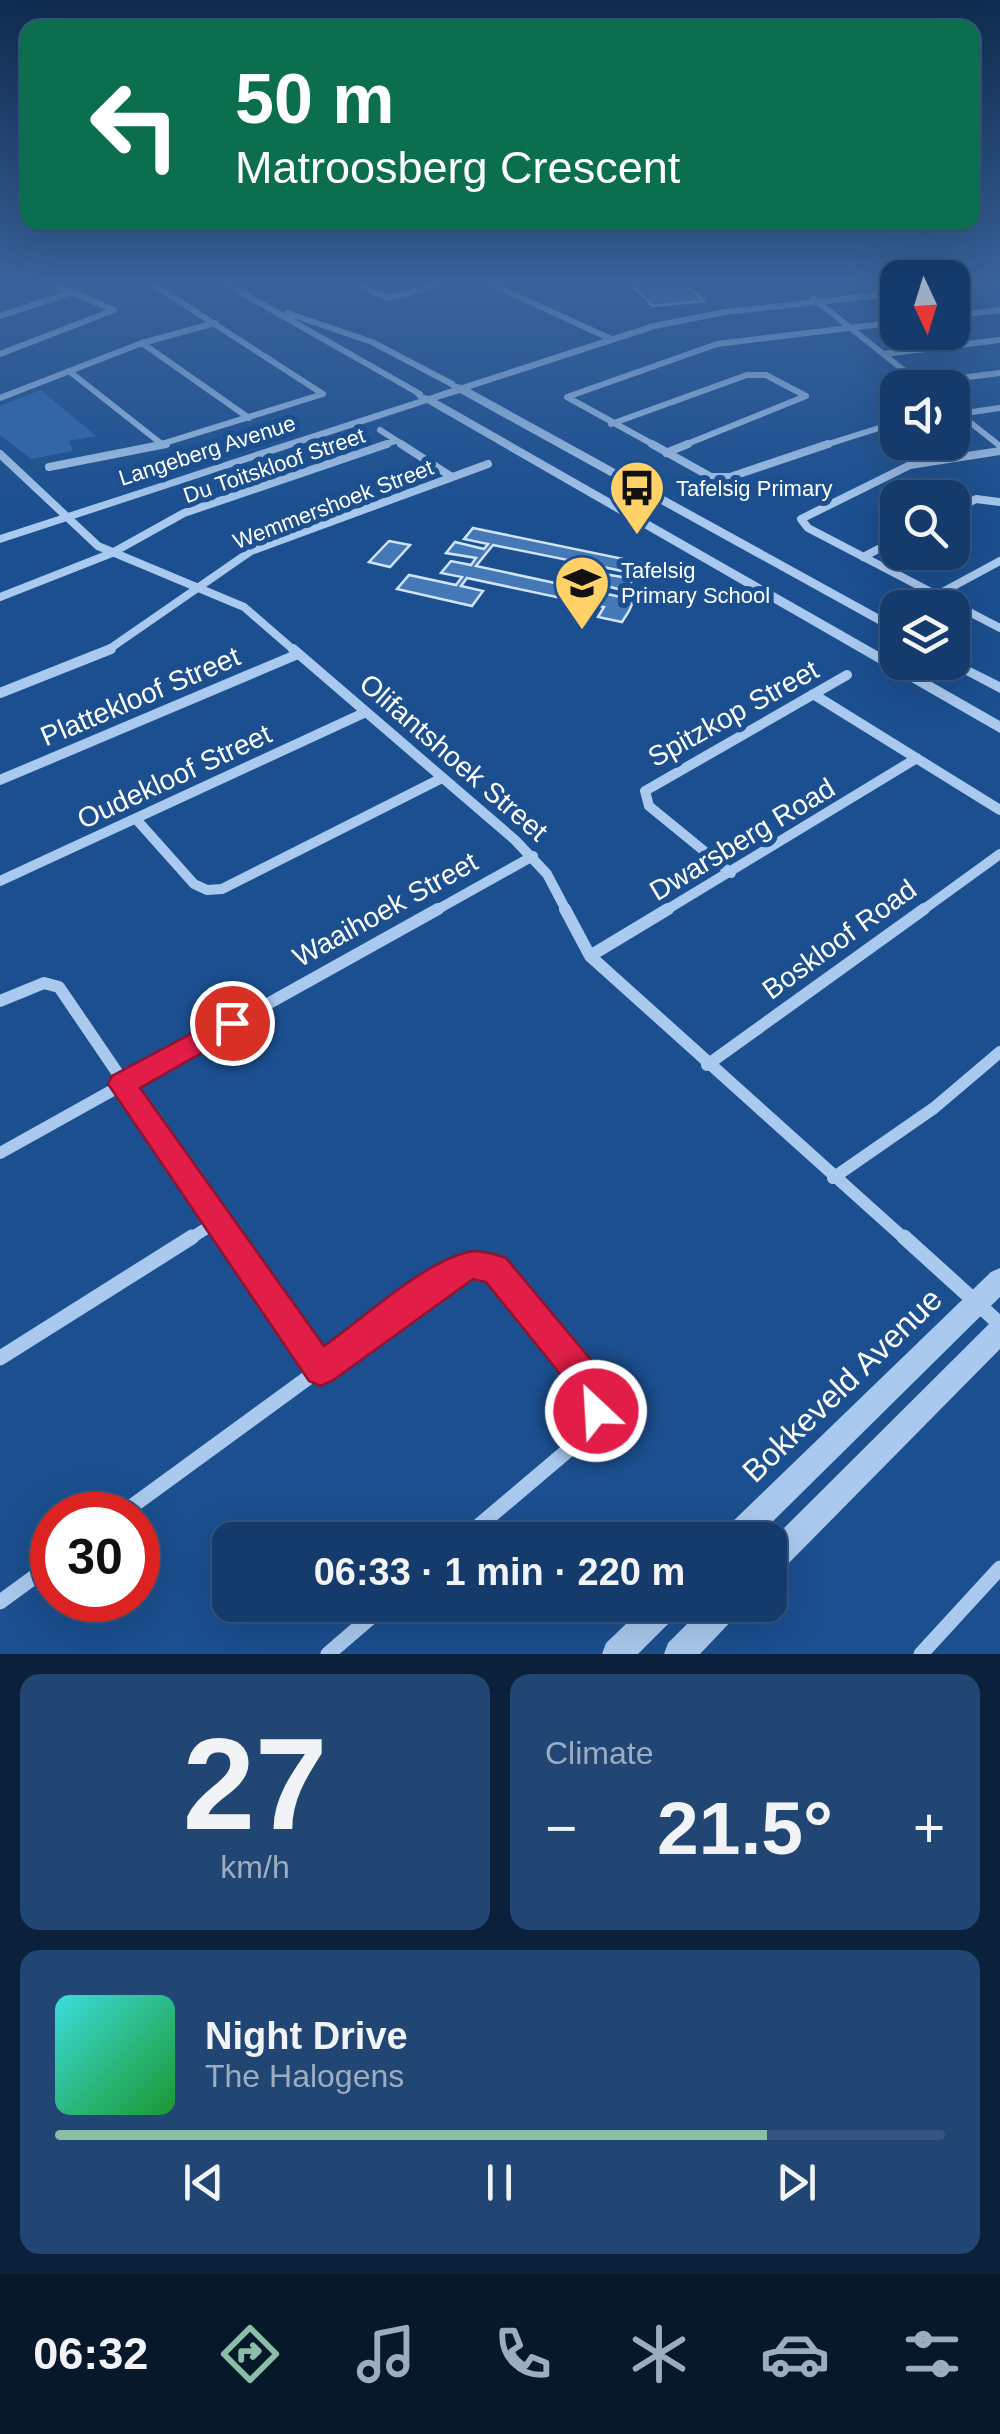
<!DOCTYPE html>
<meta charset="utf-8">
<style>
body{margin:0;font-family:Arial,sans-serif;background:#214673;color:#f1f3f6;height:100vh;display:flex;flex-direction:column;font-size:38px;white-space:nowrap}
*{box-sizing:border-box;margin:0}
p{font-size:32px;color:#9dadc1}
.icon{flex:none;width:55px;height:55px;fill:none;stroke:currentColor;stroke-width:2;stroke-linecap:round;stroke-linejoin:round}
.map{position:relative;height:1654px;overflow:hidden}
.drawer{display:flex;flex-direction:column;gap:20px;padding:20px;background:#0b203b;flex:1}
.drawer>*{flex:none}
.banner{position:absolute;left:20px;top:20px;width:960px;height:210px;border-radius:20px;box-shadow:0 10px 40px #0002,0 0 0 2px #33557e;background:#0b6e4f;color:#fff;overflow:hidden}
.needle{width:65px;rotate:176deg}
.controls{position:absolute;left:880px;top:260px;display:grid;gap:20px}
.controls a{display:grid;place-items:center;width:90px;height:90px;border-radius:20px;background:#143b6b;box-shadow:0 10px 40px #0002,0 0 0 2px #33557e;font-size:50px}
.speed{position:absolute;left:30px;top:1492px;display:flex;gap:20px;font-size:50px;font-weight:700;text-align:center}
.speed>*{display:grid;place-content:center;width:130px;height:130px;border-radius:50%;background:#143b6b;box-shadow:0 10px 40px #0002,0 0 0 2px #33557e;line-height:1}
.speed .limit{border:15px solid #d22;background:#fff;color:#111}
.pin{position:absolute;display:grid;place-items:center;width:85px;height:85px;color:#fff;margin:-42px;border:5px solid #fff;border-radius:50%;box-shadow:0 2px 10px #0007}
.me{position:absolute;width:110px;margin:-55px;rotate:335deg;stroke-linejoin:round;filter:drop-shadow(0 0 8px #0008)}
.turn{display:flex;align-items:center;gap:35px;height:210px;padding:0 50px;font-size:45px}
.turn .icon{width:130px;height:130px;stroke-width:2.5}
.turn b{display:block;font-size:70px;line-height:85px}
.big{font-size:75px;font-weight:700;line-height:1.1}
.drawer .card{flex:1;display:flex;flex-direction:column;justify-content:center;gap:15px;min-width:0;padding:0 35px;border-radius:20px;background:#214673}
.drawer .dial{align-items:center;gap:0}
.dial b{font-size:130px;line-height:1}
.song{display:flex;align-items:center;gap:30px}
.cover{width:120px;height:120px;border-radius:15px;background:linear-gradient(135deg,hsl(180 70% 55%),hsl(130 70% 35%))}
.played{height:10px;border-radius:5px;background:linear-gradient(90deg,#8abfa5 80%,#33557e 80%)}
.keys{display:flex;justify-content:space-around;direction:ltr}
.heat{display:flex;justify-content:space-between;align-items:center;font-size:55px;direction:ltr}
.drawer .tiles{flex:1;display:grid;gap:20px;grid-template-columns:1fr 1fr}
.card:last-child{grid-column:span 2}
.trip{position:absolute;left:212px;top:1522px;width:575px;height:100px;border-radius:20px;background:#143b6b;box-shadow:0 10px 40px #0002,0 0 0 2px #33557e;font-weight:700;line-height:100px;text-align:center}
.tab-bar{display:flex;height:160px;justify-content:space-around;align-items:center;background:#08182b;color:#9dadc1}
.tab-bar .icon{width:70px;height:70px}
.tab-bar .selected{color:#8abfa5}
.tab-bar b{font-size:45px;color:#f1f3f6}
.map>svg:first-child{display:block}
</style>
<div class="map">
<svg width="1000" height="1654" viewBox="0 0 1000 1654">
<rect width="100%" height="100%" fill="#1b4f8f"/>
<!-- green -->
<path fill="#2e69ad" d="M41,390L96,436L69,441L73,451L31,459L0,435V406Z"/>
<!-- building -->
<path fill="#4478b7" stroke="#cfe3fa" stroke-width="2.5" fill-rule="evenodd" d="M629,283H684L704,301L653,306Z
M473,528L643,563L636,574L603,567L599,573L633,579L626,591L594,583L589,590L634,600L629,611L622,622L598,617L604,607L467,578L461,586L483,591L472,606L397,589L409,575L456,585L462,577L441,573L451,561L471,565L476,558L446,553L455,542L484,549L488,544L464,539ZM493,545L598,566L583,589L476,566Z
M389,541L410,545L390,567L369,562Z"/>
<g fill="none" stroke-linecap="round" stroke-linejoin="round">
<!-- minor-far4 -->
<path stroke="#a9c9ee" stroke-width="6" d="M50,283L114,310
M151,283L323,394L155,446
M225,283L420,394
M355,283L388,298L444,283
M489,283L611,339
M813,298L926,388
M287,313L372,342L452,384
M0,316L73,292
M952,316L1000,310
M142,343L249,418
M0,354L114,310
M884,354L1000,340
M69,371L163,445
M920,383L1000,373
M0,398L142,343L215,323
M952,408L1000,446
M958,414L1000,408
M611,424L747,375H766L806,396L682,446
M380,430L405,446
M380,446L396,441
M656,446L567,397L717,344L898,322
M822,446L898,422"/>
<!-- minor-far3 -->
<path stroke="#a9c9ee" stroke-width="8" d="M401,444L452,477
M652,444L711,477H730L828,444
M1000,451L910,465L801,519L808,528L1000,628
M666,453L688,444
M0,454L98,546L244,607L296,652
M49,467L166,444
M952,511L976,499L1000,502
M863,557L898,539
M937,595L1000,561
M0,597L112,553L184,513L387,444
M105,652L251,551L488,464"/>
<!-- minor-far2 -->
<path stroke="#a9c9ee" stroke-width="10" d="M293,649L515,840L547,874L567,912
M0,693L111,649
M813,694L1000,810
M0,780L298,654
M136,819L194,884L207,890L222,889L442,778
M731,873L649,806L645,791L847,675
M0,881L366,712
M433,912L533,856
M663,912L917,758
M920,912L1000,854"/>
<!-- minor-far1 -->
<path stroke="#a9c9ee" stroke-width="12" d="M565,909L590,956L906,1240
M590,956L668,909
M0,1001L44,983L59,987L231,1240
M707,1065L924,909
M0,1153L438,909
M833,1178L934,1108L1000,1052
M188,1240L218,1221"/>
<!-- minor -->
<path stroke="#a9c9ee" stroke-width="15" d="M230,1237L320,1370
M904,1237L1000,1324
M0,1358L192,1237
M120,1515L453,1272L473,1265L495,1269L594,1390L596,1411L586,1435L462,1540
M0,1602L52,1564
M328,1654L385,1605
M921,1654L1000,1568"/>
<!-- tertiary -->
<path fill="#a9c9ee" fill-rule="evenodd" d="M999,283L994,286L952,290V284Z
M898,290V296L725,315L655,329L470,389L898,625V635L460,393L437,400L1000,721V733L427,403L0,543V535L419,399L415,395L416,393L429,396L452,388L447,384L448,382L462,385L653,323L725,309Z
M952,658L1000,682V693L947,665L945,662H952Z
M1000,1268V1297L754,1540H720L724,1530L991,1272Z
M1000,1319V1349L780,1572L770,1576V1542L991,1322Z
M646,1605H682L677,1615L638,1654H602L606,1643Z
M706,1605H742L737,1615L700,1654H664L668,1643Z"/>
</g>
<!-- sky -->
<linearGradient id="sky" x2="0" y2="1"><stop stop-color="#0f2b4f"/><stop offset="0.55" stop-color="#39639b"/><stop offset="1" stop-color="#39639b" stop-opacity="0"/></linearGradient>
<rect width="1000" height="514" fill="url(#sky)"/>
<!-- route -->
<path fill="#e11d48" stroke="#92132f" stroke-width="2.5" d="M232,1012L246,1023L242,1030L140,1088L324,1346C364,1318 422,1263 468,1252C480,1249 495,1254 506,1258L606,1378L613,1411L608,1423L596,1428L584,1423L578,1396L486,1282L473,1279L332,1381L320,1386L309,1381L108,1084L112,1076Z"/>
<!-- icons -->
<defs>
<g id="bus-pin" transform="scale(2.875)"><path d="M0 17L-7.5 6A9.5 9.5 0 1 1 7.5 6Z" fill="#ffd166" stroke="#1b4f8f"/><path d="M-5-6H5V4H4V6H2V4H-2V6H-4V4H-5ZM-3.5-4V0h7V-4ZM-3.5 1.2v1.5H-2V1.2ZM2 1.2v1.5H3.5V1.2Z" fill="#111"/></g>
<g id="school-pin" transform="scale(2.875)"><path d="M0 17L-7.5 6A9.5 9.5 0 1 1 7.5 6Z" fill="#ffd166" stroke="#1b4f8f"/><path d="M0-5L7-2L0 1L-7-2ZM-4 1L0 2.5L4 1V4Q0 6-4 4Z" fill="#111"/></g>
</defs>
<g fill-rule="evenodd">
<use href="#bus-pin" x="637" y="488"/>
<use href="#school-pin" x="582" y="583"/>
</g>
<g text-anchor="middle" stroke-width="10" stroke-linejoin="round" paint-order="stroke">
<!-- far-street labels -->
<g font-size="22" fill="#fff" stroke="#1b4f8f">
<text transform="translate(207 450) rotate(-18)" y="8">Langeberg Avenue</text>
<text transform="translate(274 465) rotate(-19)" y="8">Du Toitskloof Street</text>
<text transform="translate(333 504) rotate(-21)" y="8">Wemmershoek Street</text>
</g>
<!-- far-poi labels -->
<g font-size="22" fill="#fff" stroke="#1b4f8f" text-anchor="start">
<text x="676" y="496">Tafelsig Primary</text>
<text x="621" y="578">Tafelsig<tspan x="621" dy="25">Primary School</tspan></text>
</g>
<!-- street labels -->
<g font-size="28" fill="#fff" stroke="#1b4f8f">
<text transform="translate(140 696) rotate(-23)" y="10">Plattekloof Street</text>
<text transform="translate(733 713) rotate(-29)" y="10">Spitzkop Street</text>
<text transform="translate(454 757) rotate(41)" y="10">Olifantshoek Street</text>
<text transform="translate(174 776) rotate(-25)" y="10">Oudekloof Street</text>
<text transform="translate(742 839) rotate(-31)" y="10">Dwarsberg Road</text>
<text transform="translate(385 909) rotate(-29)" y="10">Waaihoek Street</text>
<text transform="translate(839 939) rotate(-36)" y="10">Boskloof Road</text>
</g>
<!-- near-street labels -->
<g font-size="32" fill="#fff" stroke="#1b4f8f">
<text transform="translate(842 1385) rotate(-44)" y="11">Bokkeveld Avenue</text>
</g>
</g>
</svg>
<div class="controls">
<a><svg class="needle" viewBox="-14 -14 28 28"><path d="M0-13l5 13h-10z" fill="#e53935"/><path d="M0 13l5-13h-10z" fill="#9dadc1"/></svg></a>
<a><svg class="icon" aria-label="sound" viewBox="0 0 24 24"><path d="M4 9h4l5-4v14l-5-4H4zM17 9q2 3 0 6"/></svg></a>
<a><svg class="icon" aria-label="search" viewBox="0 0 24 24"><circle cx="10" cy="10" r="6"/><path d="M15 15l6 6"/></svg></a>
<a><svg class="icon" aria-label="layers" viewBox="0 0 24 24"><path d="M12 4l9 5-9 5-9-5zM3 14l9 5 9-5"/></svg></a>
</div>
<div class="speed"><div class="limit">30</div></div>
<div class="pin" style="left:232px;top:1023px;background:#d93025"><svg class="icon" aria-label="arrive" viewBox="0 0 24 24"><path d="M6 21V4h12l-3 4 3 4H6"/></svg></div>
<svg class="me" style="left:596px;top:1411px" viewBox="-20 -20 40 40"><circle r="17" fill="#e11d48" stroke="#fff" stroke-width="3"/><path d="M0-11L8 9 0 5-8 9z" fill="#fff"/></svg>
<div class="trip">06:33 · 1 min · 220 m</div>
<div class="banner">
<div class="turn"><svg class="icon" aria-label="left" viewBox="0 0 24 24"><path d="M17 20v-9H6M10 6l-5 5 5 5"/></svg><div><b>50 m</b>Matroosberg Crescent</div></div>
</div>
</div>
<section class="drawer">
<div class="tiles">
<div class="card dial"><b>27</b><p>km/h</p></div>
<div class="card"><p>Climate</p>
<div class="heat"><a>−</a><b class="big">21.5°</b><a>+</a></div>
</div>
<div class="card">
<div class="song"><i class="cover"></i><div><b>Night Drive</b><p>The Halogens</p></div></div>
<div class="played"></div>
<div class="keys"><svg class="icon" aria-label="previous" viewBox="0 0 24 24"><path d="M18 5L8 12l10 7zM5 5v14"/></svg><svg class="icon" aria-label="pause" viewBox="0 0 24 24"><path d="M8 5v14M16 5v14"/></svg><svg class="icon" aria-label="next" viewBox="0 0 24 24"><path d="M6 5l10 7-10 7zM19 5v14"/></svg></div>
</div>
</div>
</section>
<nav class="tab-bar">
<b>06:32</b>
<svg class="icon selected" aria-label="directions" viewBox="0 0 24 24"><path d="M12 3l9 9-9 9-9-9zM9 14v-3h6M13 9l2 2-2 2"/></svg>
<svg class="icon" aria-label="music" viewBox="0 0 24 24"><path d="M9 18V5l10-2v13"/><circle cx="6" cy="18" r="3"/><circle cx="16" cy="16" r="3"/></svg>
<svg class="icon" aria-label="phone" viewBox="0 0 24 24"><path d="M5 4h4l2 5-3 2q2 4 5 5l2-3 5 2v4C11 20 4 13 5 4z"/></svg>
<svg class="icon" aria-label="climate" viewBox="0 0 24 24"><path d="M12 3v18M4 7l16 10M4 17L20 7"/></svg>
<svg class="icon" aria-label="car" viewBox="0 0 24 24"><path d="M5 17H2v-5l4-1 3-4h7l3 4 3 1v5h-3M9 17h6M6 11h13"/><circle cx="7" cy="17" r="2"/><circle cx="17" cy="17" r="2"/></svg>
<svg class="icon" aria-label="filters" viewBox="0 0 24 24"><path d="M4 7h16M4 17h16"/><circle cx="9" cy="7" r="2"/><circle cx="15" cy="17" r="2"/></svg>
</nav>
